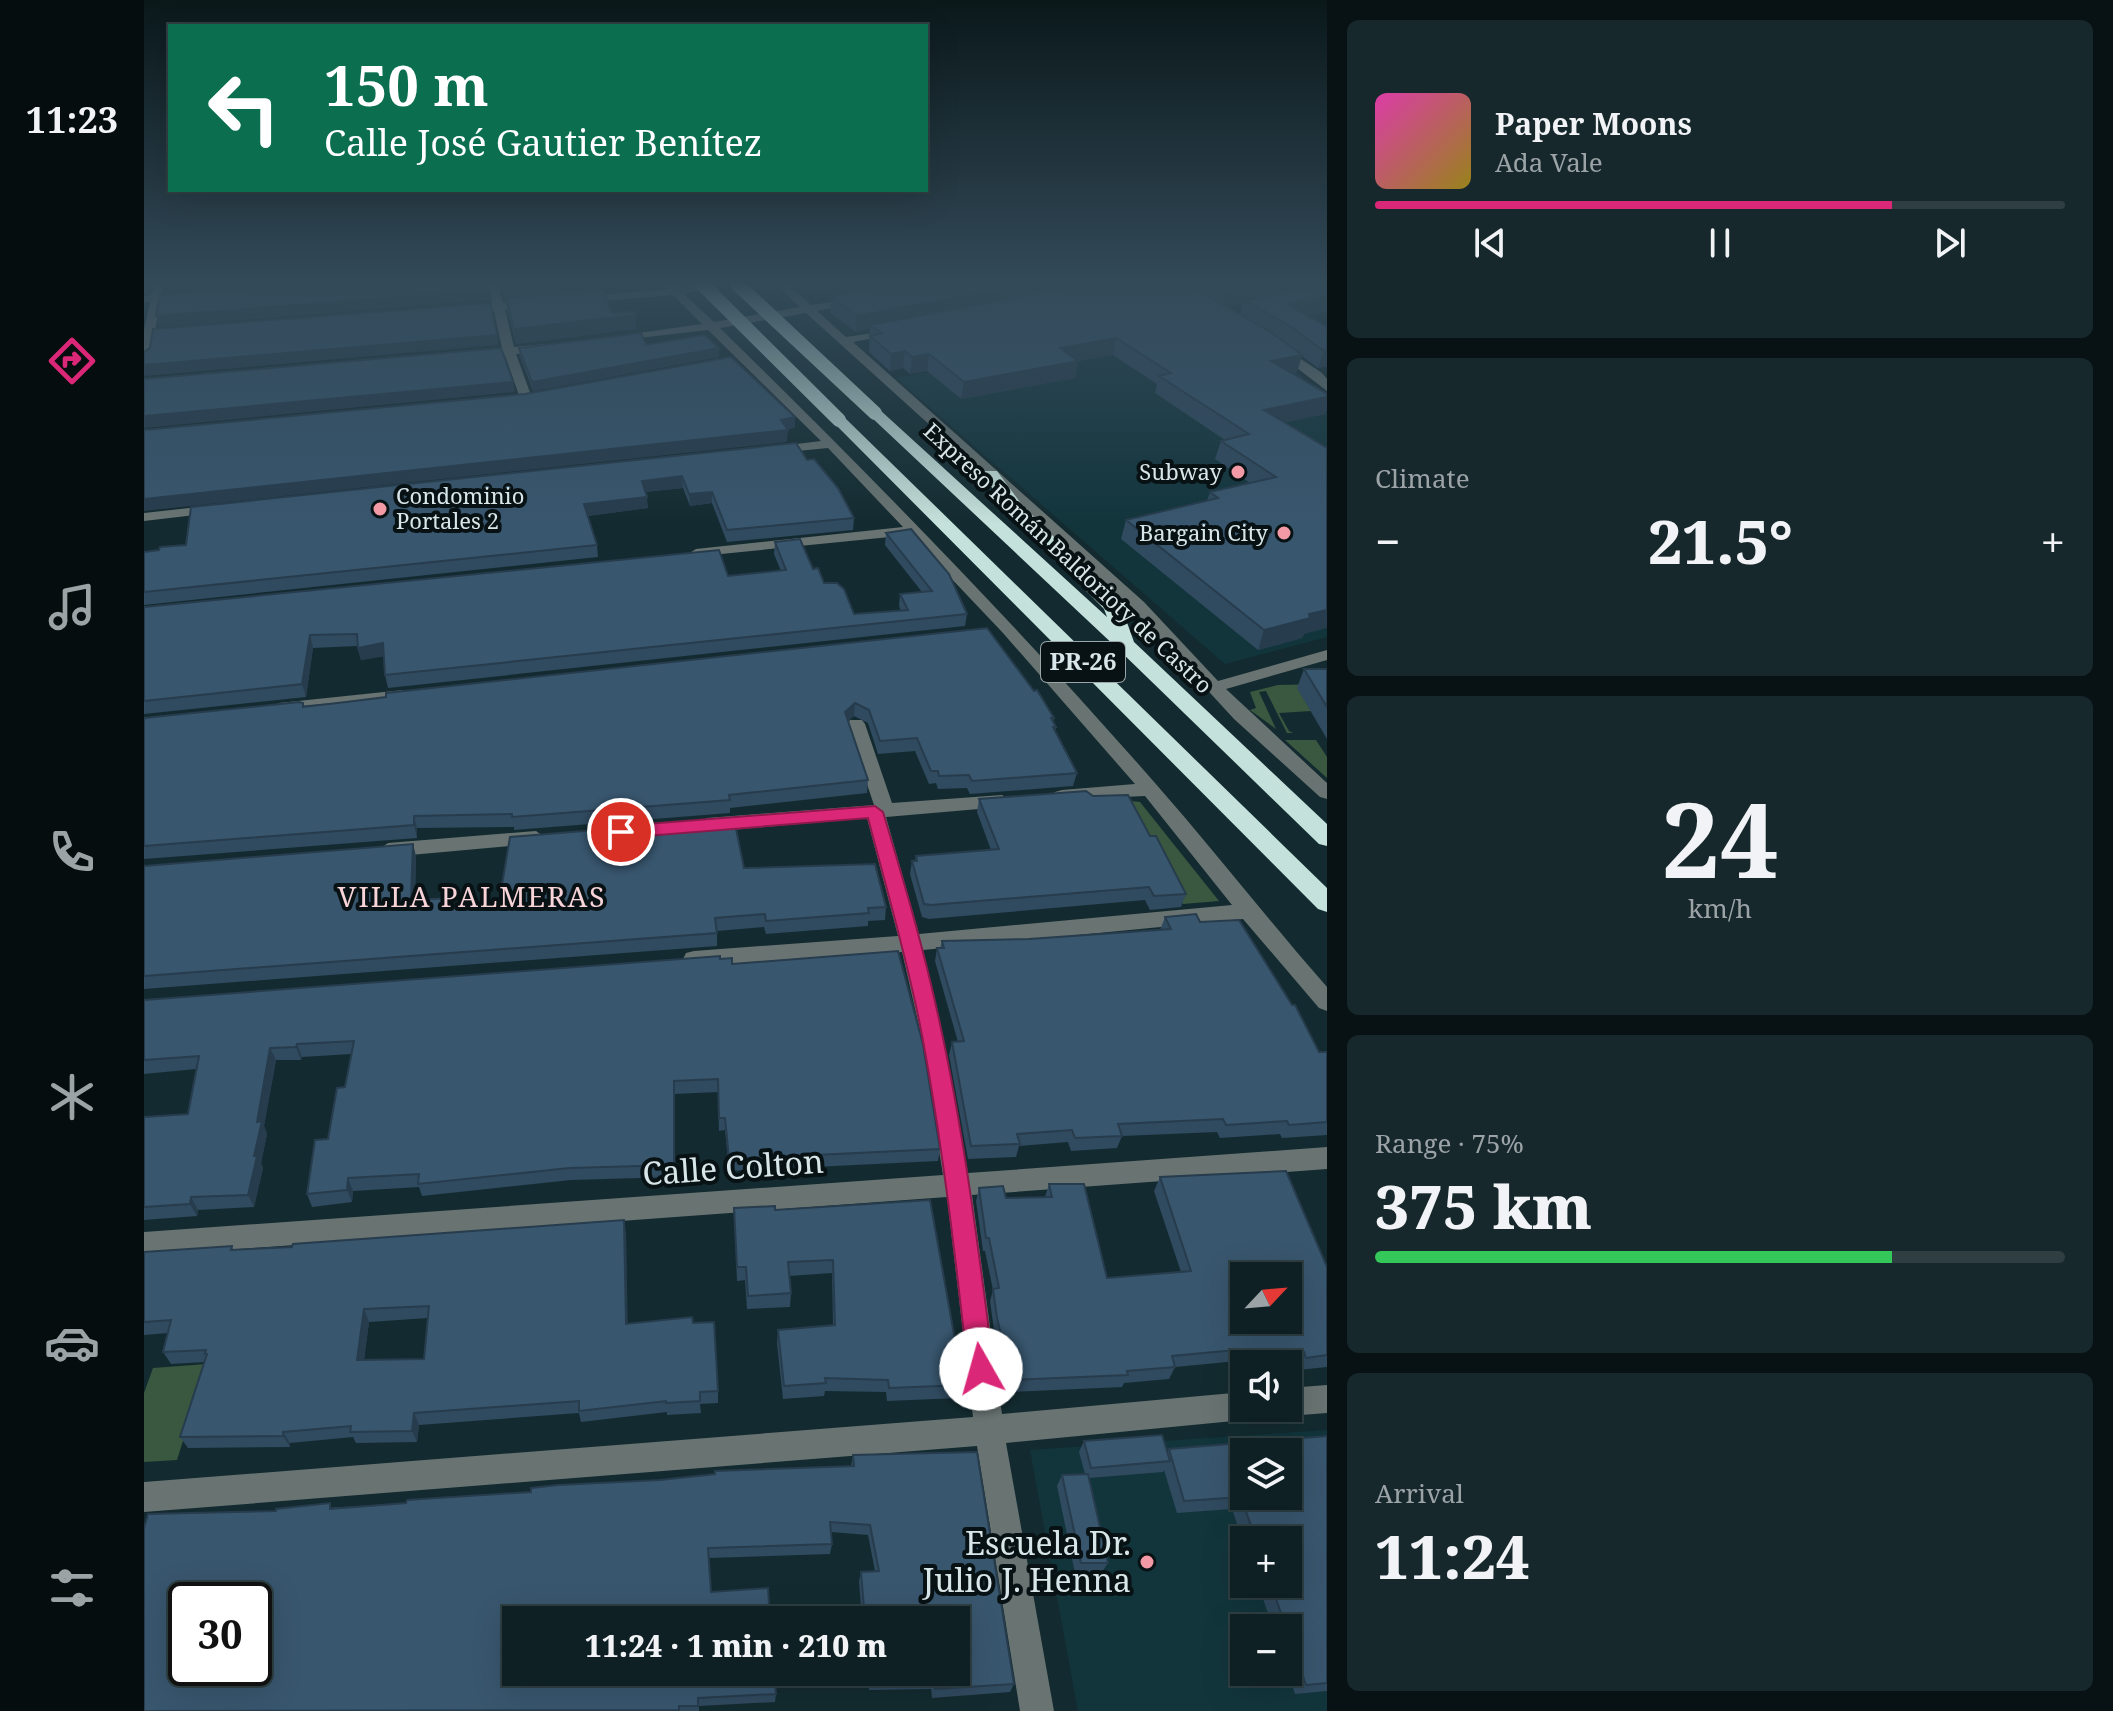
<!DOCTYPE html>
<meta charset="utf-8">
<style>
body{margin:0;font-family:"Noto Serif",serif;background:#17282c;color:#f1f3f6;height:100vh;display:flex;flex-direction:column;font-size:30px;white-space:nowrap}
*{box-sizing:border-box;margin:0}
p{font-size:26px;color:#9ba3a6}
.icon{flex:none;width:44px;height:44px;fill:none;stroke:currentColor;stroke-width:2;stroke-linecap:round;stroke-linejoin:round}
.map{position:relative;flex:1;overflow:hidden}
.sheet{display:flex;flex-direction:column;gap:20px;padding:20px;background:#081214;width:786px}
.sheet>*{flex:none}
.banner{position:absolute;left:24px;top:24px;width:760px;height:168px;border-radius:0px;box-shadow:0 8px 32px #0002,0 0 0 2px #2e3e41;background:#0b6e4f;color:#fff;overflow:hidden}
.needle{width:52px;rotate:64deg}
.tools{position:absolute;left:1086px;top:1262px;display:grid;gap:16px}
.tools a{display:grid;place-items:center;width:72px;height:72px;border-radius:0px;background:#0e2024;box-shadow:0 8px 32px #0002,0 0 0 2px #2e3e41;font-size:40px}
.speed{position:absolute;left:24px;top:1582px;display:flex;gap:16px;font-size:40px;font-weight:700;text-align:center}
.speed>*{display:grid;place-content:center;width:104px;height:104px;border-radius:50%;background:#0e2024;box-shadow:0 8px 32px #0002,0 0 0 2px #2e3e41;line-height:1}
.speed .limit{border:4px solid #111;border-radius:12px;background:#fff;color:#111}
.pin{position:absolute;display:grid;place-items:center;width:68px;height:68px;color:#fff;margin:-34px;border:4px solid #fff;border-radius:50%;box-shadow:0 2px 8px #0007}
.me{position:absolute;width:88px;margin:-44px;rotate:353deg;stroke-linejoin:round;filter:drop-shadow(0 0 6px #0008)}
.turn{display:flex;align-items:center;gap:28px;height:168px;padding:0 24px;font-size:36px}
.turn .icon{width:104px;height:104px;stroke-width:2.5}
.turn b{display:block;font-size:56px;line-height:68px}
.big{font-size:60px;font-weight:800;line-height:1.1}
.sheet .tile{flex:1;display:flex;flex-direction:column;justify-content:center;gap:12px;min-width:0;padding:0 28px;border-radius:12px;background:#17282c}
.sheet .dial{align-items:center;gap:0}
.dial b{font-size:104px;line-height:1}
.song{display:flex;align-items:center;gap:24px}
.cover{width:96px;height:96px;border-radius:12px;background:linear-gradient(135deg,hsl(320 70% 55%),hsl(50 70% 35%))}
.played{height:8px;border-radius:4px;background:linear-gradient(90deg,#db2777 75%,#2e3e41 75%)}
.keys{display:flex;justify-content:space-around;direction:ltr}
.heat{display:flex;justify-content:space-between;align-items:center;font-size:44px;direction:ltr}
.charge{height:12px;border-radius:6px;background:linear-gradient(90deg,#34c759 75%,#2e3e41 0)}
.trip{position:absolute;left:358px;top:1606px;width:468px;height:80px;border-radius:0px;background:#0e2024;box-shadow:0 8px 32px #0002,0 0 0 2px #2e3e41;font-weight:800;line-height:80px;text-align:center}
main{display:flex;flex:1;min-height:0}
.tabs{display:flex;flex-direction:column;width:144px;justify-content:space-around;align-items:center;background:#060d0e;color:#9ba3a6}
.tabs .icon{width:56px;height:56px}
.tabs .active{color:#db2777}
.tabs b{font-size:36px;color:#f1f3f6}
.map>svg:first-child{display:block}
</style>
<main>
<nav class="tabs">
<b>11:23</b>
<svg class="icon active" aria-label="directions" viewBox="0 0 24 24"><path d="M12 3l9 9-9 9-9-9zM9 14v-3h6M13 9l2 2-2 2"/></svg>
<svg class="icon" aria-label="music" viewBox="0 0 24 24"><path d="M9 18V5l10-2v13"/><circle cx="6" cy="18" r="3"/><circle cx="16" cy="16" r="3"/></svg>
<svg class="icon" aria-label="phone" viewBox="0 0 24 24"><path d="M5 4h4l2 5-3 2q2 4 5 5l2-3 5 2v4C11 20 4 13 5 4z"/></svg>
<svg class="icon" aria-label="climate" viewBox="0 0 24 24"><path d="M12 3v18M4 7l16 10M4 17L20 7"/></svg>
<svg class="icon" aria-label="car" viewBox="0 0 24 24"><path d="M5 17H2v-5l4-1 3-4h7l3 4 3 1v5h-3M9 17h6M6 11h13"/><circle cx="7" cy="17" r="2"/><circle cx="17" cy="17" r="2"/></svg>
<svg class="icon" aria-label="filters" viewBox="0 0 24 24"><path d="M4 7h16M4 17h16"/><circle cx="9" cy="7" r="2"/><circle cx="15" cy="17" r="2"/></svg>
</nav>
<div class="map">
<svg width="1183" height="1711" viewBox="0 0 1183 1711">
<rect width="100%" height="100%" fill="#132b30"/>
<!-- built -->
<path fill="#12353c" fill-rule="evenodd" d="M1066,321L1157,375L1183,408V637L1081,664L752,378Z
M1183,1430V1711H934L886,1450ZM1100,1452H1144V1496H1100ZM1100,1540H1144V1584H1100ZM1100,1628H1144V1672H1100Z"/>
<!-- green -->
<path fill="#3a573f" d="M1183,684L1167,711L1135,713L1145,731L1149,733H1143L1122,691L1115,692L1132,729L1106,710L1112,708L1106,692L1134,685Z
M1141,740H1172L1183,757V778Z
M987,801L996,802L1075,901L1039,904Z
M63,1364L33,1460L0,1462V1393L9,1368Z"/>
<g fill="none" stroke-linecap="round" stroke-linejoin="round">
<!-- minor -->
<path fill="#697472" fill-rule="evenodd" d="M10,284H20L18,294L43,293L48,296L17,301L11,330L36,329L42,332L36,335L10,337L6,358L0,362V330L6,302H0V296L7,295Z
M344,284H354L359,303L391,301L397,304L361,310L370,347L401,344L407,348L401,352L372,354L388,398L386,401L376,398L361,355L333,358L327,354L333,350L358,348L350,311L323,313L317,310L348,304Z
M519,284H530L534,288L582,284L540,294L570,322L656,307L632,284H643L667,305L717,298V302L673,311L702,337L756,329V333L709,342L1000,602L1074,681L1183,650V660L1082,689L1183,783V799L1176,797L1090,719L988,608L662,313L576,328C726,475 873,625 1011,783C1070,850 1124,920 1183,987V1011L1175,1008L1099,919L779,950L797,1026L824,1173L1183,1147V1169L828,1195L858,1414L1100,1392V1408H1114L1110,1416L1100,1420L862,1443L910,1711H876L833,1446L0,1512V1482L829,1417L803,1197L0,1256V1232L799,1175L775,1026L758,952L550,967L542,965L539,959L542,953L550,951L754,936L723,818L563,832L553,825L563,818L730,805L703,724L706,720H718L721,724L748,803L858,795L868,801L858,807L742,817L775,934L1088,905L1001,796L911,800L908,796L911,792L918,790L991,784L859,633L766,535L547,557L544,554L552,549L759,527L684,448L623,454L621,451L628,447L677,441L564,330L469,341V337L473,336L558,324L529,295L435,303L430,300L435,297L523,289Z
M1131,347H1139L1178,373L1183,379V391L1131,351Z
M72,505L79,509L77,512L0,521V513Z
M259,690L265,691L268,695L265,699L135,713L126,708L135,703Z
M392,831L402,838L399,843L244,857L234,850L244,843Z
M1183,1385V1413L1144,1416L1134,1412L1132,1408H1144V1388Z"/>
<!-- highway -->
<path fill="#c5e1db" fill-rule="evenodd" d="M731,408L736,410L963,617L960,609L866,513L839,475L841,471H853L878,505L976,603L990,642L1183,824V846L1175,844L974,649L726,416L723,413Z
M695,415L700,417L1183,888V912L1174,909L690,423V417Z"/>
<!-- highway-bridge -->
<path stroke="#c5e1db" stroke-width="14" d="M558,284L695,420
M593,284L731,413"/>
</g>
<!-- wall -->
<path fill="#304a5f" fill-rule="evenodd" d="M20,284H120L22,291Z
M357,284H455V290L468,313L492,329L372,344L364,312L362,299Z
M694,284H1183V312L1164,315L1183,327V366L1174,368L1158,356L1153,372L1148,373L1183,394V409L1181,414L1141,422L1160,634L1158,638L1114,650L977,539L982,520L1063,501L1066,492L1106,483L1071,459L1077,441L1081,440L1011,393L1013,384L969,355L934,361L931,378L817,399L783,371L766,374L759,368L746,371L725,352L726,329L712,332L686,313L687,297L706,293ZM1099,303L1096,314L1082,306Z
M502,345L575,348V357L389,391L376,356L375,348Z
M663,460L710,518L709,530L583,542L568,503L546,506L539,488L501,492L504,508L444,516L453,545L454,557L0,605V552Z
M742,533L823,614L821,626L244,688L241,675L240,656L217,660L213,646L169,648L162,697L0,714V607L584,576L637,571L630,554L631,542L669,569L680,583L710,614L757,611L755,606L756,594L778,592L741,545Z
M843,628L910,718L909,722L912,727L911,731L933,773L929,786L826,794L823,788L794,789L792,783L785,784L771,751L734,754L724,723L710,716L704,721L724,780L723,793L586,808V813L370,830V827L273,828V838L0,859V718L202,702Z
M1160,669H1183V739L1153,688Z
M835,799L1006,836L1042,894L1037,907L1006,910L1001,900L785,919L778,917L766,874L768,861H771L772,856L847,850L833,812Z
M269,844L272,857L271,900L310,906L355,903L600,868L742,907L741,920L724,921V926L622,934L620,927L573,931V946L0,989V866Z
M1021,917L1056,922L1175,1052H1183V1135L1138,1138L1136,1134L1076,1138L1073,1132L978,1136L973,1148L927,1151L924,1142L875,1146L872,1157L824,1159L805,1055L808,1042H814L791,961L793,948H796L798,941L885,939L1016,930Z
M576,959L588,964L796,1149L794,1161L585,1171L581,1130L575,1131L574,1092L530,1094L531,1177L427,1180L278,1196L275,1187L209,1191L208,1202L168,1207L163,1194L184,1139L201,1087L207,1054L158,1057L157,1060H132L120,1126L123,1134L117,1163L119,1168L110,1207L54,1210L53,1216L0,1220V1117L44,1114L52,1069L0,1074V1000Z
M1016,1177L1183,1267V1367L1154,1370L1152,1365L1100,1364V1369H1097L1094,1361L1031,1367L1025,1379L980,1383L978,1387L864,1392L850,1330L846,1301L849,1290L841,1251H839L832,1201L835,1188L862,1198L901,1197L905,1184L963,1278L1037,1272L1010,1191Z
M786,1200L819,1385L815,1398L743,1401L742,1392L681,1391L680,1396L639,1399L633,1343L634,1330L689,1325L688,1273L645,1276L647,1293L646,1307L603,1309L601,1280L593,1281L590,1208L631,1210Z
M482,1233L483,1324L549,1323L574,1391V1403L556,1404L557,1413L523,1415V1412L437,1422L435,1413L275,1425L273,1442L212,1443L209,1437L146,1443V1447L44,1448L36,1437L61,1362L27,1364L19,1352L24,1333L0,1335V1252L88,1246L89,1250ZM284,1318L280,1359L220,1360L225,1322Z
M1183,1436V1691L1151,1694L1144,1672V1628H1129L1114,1584H1144V1540H1100V1544L1088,1509L1033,1513L1020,1470L1019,1472L945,1478L964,1563L958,1572L931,1573L913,1486L918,1475L941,1474L935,1452L940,1441L1023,1452L1025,1449Z
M709,1455L870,1684L866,1692L788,1698L787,1689L725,1690L723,1672H812V1620H718L715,1581L717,1572L731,1571L724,1535L687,1532L688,1544L686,1554L565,1558L567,1592L632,1694L631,1702L555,1706V1711H0L132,1511L262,1503L516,1480L707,1466Z"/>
<!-- shaded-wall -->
<path fill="#273c4d" d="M0,284H9L5,292L0,295Z
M421,284H455L456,291L361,299L360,289Z
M708,284H765L708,294Z
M883,284H966L726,325V329L712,332L713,316Z
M1122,284H1183V289L1100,300L1099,303L1078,307L1082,291Z
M343,290L344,300L15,327L12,316Z
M1183,296V312L1139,320L1143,304Z
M0,298L2,305L0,316Z
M492,315V329L372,344L370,329Z
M353,335L354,345L0,376V365Z
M972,338L969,355L934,361L931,378L817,399L820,382L916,348Z
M575,348V357L389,391L388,382Z
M1183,350V366L1174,368L1180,351Z
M761,351L759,368L746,371L747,354Z
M785,354L783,371L766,374L768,357Z
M1158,355L1153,372L1122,378L1127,361Z
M369,382L371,392L0,428V416Z
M1183,397V409L1181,414L1115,428L1120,410Z
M651,417V428L636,431L637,420Z
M644,430L643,442L0,511V499Z
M538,476L539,488L498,492V481Z
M568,492V503L546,506L545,494Z
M503,497L504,508L442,516L440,504Z
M1183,610V628L1160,634L1158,638L1114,650L1120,630L1165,614Z
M166,635L169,648L162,697L158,684Z
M239,643L242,656L217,660L214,648Z
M711,703L710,716L700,725L701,712Z
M270,816L273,828V838L270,825Z
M269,844L272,857L270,913L267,900Z
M153,1044L158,1057L157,1060L152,1047Z
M126,1048L132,1060L120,1126L123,1134L117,1163L119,1168L110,1207L104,1195L113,1122Z
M204,1178L209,1191L208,1202L203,1190Z
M47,1197L54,1210L53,1216L46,1204Z
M480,1220L482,1233L484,1336L482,1324Z
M220,1309L225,1322L218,1372L213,1360Z
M270,1413L275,1425L273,1442L268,1431Z
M139,1432L146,1443V1447L139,1436Z"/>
<!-- building -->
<path fill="#38566e" stroke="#273c4d" stroke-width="2" fill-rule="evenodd" d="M153,284H342L343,290L12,316L16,294Z
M358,284H421L360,289Z
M747,284H883L713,316L687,297Z
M940,284H1043L1128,333L1158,355L1127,361L1183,394V397L1120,410L1183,448V610L1165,614L1166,618L1120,630L982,520L1074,498L1066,492L1132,477L1077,441L1105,434L1015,376L1027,373L972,338L916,348L934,361L820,382L785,354L768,357L761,351L747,354L726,336L738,333L726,325Z
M1069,284H1122L1082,291Z
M1183,285V296L1143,304L1183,327V350L1180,351L1144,325L1100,300Z
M459,290L468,313L490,311L492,315L370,329L362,298Z
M346,303L353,335L0,365V352L6,348L9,329Z
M497,333L502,345L560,335L575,348L388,382L375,348Z
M357,348L369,382L0,416V379Z
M587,357L651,417L637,420L644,430L0,499V430L381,394Z
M652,443L663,460L670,459L694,488L710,518L583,530L568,492L545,494L538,476L498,481L503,497L440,504L453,545L0,592V552L15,550L16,547L42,545L47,507Z
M767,529L805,574L823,614L241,675L239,643L214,648L213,634L166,635L158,684L0,701V607L575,550L584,576L642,570L631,542L656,539L669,569L674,568L680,583H693L700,589L710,614L764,610L756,594L788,591L742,533Z
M843,628L890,691L893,690L910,718H907L912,727H909L933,773L828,781L825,775L795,776L794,771H787L773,738L736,741L725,710L711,703L701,712L724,780L585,795L586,800L368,817V814L270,816V825L0,846V718L155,702L159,703V707L202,702L242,697V693Z
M1160,669H1183V707Z
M942,791L949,796L984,795L1006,836H1012L1042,894L1010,896L1005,887L787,905L780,904L768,861H773L772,856L855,849L835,799Z
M590,819L600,868L731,864L742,907L724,908L725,913L622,921L621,914L571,918L573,933L0,976V866L269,844L267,900L309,898L308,906L355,903L366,837Z
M1052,914L1056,922L1095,920L1148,1005H1151L1175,1052H1183V1122L1145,1125L1143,1121L1082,1125L1079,1119L974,1124L978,1136L931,1138L928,1130L873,1134L876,1144L827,1146L808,1042L820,1041L793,948H800L798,941L885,939L1027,929L1021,917Z
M754,951L779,1044L796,1149L585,1159L581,1118H575L574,1079L530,1081V1165L425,1168L274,1184L275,1174L204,1178L203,1190L163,1194L171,1140L184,1139L193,1088L201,1087L210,1041L153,1044L152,1047L126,1048L113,1122L118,1121L110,1156H113L104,1195L47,1197L46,1204L0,1207V1117L44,1114L55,1056L0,1060V1000L576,956V959L588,958V964Z
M1142,1171L1183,1267V1355L1162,1358L1160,1352L1105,1357L1102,1349L1028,1356L1031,1367L983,1371L984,1375L868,1380L853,1318L849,1289L855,1288L845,1238H842L835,1188L859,1186L862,1198L908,1197L905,1184H940L963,1278L1047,1271L1016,1177ZM1100,1276H1144V1320H1100Z
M786,1200L819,1385L745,1388L744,1380L681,1378L682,1383L640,1386L634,1330L691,1325L689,1260L644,1262L647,1293L604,1296L602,1267H593L590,1208L631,1206V1210Z
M480,1220L482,1324L548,1317L549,1323L570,1322L574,1391L556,1392V1401L522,1403V1401L435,1411V1401L270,1413L268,1431L206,1432L207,1426L139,1432V1436L36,1437L63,1354H61L62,1350L19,1352L27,1320L0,1322V1252L88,1246L87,1250L148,1247L149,1244ZM285,1306L280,1359L213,1360L220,1309Z
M1018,1435L1026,1461L947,1468L940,1441Z
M1183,1436V1683L1162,1685L1144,1633V1628H1142L1127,1584H1144V1540H1112L1097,1497L1040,1501L1025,1449ZM1100,1452H1144V1496H1100Z
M833,1452L870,1684L791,1689L790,1680L727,1682L726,1672H812V1620H721L717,1572L735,1571L726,1525L686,1522L688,1544L564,1548L567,1592L624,1588L626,1620H372V1672H630L632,1694L554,1698V1706H535V1710L0,1711V1528L4,1514L132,1511V1509L186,1503V1509L262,1503L263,1500L387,1492V1488L414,1485L516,1480L571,1474V1471L710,1466L709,1455ZM42,1600H110V1668H42Z
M944,1474L964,1563H937L918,1475Z"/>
<!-- sky -->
<linearGradient id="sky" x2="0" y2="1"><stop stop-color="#0a181a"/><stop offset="0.54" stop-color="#334a59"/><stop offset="1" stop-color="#334a59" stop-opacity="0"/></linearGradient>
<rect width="1183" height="524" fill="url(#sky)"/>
<!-- route -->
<path fill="#db2777" stroke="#8e194d" stroke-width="2" d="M731,806L739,812C760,882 781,953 796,1024C821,1138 835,1254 850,1369L847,1378L837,1382L828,1378L824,1369C811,1254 798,1139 776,1025C762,955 742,887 724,818L477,838L468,832L477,826Z"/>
<!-- markers -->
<g fill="#f49aa7" stroke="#081214" stroke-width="3">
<circle cx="1094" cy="472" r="8"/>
<circle cx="236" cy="509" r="8"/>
<circle cx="1140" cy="533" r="8"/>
<circle cx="1003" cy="1562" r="8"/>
</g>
<g text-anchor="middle" stroke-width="8" stroke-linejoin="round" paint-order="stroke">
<!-- far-poi labels -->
<g font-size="22" fill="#d8e6e9" stroke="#081214" text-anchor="end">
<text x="1078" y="480">Subway</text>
<text x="252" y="504" text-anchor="start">Condominio<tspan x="252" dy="25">Portales 2</tspan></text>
<text x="1124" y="541">Bargain City</text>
</g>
<!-- far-street labels -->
<g font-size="22" fill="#d8e6e9" stroke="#081214">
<text transform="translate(924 558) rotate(43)" y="8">Expreso Román Baldorioty de Castro</text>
</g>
<!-- shield labels -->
<rect fill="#081214" stroke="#9aa6a9" stroke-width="2" x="897" y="642" width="84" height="40" rx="6"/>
<g font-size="24" font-weight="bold" fill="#d8e6e9">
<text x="939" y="670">PR-26</text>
</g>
<!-- neighbourhood labels -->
<g font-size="28" letter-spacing="2" fill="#f8d4d8" stroke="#081214">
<text x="328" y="907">VILLA PALMERAS</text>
</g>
<!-- near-street labels -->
<g font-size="32" fill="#d8e6e9" stroke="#081214">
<text transform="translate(589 1168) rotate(-4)" y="11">Calle Colton</text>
</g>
<!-- near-poi labels -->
<g font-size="32" fill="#d8e6e9" stroke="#081214" text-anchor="end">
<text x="987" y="1555">Escuela Dr.<tspan x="987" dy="37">Julio J. Henna</tspan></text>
</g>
</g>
</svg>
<div class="tools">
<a><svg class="needle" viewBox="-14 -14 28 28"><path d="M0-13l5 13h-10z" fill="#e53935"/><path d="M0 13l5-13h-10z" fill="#9ba3a6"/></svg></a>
<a><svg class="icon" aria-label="sound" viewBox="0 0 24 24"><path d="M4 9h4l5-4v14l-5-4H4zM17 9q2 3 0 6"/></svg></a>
<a><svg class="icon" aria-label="layers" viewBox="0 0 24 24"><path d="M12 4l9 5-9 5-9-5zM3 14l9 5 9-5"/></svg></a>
<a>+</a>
<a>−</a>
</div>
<div class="speed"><div class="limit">30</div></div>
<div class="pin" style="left:477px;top:832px;background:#d93025"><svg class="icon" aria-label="arrive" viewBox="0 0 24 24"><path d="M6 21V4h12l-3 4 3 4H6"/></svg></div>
<svg class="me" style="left:837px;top:1369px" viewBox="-20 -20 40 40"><circle r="19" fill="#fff"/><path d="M0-13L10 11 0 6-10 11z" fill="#db2777"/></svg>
<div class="trip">11:24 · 1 min · 210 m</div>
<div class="banner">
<div class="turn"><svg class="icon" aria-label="left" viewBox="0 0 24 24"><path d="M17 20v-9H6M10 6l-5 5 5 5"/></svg><div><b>150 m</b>Calle José Gautier Benítez</div></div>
</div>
</div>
<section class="sheet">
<div class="tile">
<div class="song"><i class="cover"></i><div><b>Paper Moons</b><p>Ada Vale</p></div></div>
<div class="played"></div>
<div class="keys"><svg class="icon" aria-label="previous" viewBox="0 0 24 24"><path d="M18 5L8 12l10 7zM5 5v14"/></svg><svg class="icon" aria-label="pause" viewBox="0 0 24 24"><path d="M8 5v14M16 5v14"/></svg><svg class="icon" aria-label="next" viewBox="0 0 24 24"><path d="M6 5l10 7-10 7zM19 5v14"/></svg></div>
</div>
<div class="tile"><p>Climate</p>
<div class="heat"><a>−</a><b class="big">21.5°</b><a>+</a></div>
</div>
<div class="tile dial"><b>24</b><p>km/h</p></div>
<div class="tile"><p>Range · 75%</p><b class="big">375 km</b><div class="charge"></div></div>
<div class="tile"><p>Arrival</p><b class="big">11:24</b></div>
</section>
</main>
